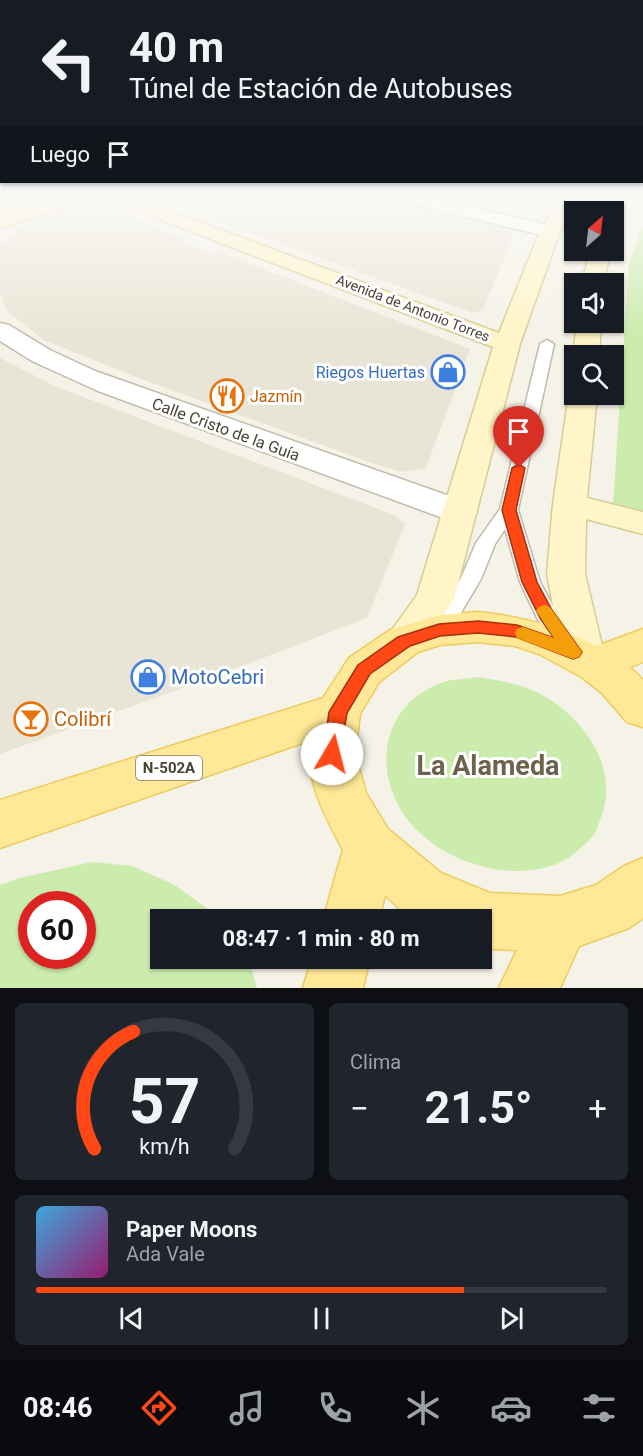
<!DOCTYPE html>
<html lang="es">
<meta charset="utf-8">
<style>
body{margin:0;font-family:Roboto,sans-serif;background:#20242c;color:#f1f3f6;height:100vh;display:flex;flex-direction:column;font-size:22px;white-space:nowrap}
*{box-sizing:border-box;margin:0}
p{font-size:20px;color:#9ea1a6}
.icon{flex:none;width:33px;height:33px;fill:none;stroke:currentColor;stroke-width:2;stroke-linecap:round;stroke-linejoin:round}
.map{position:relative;height:988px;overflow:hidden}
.side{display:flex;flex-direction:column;gap:15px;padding:15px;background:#0d0f14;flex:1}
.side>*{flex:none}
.hud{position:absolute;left:0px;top:0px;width:644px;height:183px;box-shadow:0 2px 4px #0004;background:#171b24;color:#f1f3f6;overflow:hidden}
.needle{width:39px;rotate:28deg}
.controls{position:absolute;left:564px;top:201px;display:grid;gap:12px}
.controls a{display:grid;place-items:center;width:60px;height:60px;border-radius:0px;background:#171b24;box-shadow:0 2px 4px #0004;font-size:30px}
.speed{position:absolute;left:18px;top:891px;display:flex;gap:12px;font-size:30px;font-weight:700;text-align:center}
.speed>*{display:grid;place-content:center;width:78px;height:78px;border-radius:50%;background:#171b24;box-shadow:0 2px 4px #0004;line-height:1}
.speed .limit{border:9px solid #d22;background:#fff;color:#111}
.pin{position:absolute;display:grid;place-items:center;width:51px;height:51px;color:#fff;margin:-62px -26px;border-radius:50% 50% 50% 0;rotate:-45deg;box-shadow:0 0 6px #0007}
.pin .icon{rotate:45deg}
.me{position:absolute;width:66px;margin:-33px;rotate:8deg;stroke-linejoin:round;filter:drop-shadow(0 0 4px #0008)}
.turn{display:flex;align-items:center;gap:21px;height:126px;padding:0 30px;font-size:27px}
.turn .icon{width:78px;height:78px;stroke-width:2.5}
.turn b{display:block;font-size:42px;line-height:51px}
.then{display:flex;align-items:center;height:57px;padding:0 30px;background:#0003;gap:12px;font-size:22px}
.big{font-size:45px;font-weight:700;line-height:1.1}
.side .tile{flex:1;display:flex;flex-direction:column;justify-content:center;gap:9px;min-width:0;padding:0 21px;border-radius:9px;background:#20242c}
.side .dial{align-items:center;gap:0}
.dial svg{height:156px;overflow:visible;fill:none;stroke:#363941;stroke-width:7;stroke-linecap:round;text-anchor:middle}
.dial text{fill:#f1f3f6;stroke:none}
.song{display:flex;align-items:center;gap:18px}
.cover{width:72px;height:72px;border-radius:9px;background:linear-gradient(135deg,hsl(200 70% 55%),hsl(320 70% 35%))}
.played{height:6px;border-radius:3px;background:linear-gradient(90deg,#ff4815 75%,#363941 75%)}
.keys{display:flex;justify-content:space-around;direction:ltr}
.heat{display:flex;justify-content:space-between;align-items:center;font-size:33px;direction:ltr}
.side .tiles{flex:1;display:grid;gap:15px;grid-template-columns:1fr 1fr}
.tile:last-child{grid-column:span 2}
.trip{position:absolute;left:150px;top:909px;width:342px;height:60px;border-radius:0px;background:#171b24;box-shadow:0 2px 4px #0004;font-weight:700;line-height:60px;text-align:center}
.dock{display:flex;height:96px;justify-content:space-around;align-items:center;background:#090b0e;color:#9ea1a6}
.dock .icon{width:42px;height:42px}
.dock .active{color:#ff4815}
.dock b{font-size:27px;color:#f1f3f6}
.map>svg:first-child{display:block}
</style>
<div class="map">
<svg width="643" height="988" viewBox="0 0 643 988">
<rect width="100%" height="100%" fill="#f5f2e8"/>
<!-- residential -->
<path fill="#e9e5d6" d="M0,197H56L0,214Z
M152,197H383L507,226L514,231L507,252L482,311L470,312Z
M80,204H97L184,238L179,240L211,255L219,252L470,349L426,468L400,472L372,463L133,376L44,340L7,311L0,293V245L13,233L34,219Z
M0,358L57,387L394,515L405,524L367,618L216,676L0,754Z"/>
<!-- green -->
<path fill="#ccecae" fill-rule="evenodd" d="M643,226V513L613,505L629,262Z
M478,677C501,681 523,684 544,696C586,720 621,771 600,820C598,826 596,832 592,837C588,842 581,847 576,852C561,866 536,871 516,871C482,870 447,858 421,834C369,787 374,703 447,681C456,679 468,679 478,677Z
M92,862L132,866L173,884L222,919L160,920V958L249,959L257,988H0V885L20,878ZM32,904H82V956H32Z"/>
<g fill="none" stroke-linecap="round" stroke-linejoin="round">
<!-- lane casing -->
<g stroke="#c1bbaa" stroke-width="3">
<path id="lane" d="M547,340L554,344L518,510L540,582L555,610L581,648L578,654L570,657L562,654L538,620L520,582L505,529L495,544L481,579L447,636L439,638L431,636L428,630L461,578L476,543L500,509L540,344Z"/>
</g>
<!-- street casing -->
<g stroke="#c1bbaa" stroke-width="3">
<path id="street" d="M397,197H427L557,227L560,231L557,235L550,237L400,201Z
M0,323L9,325L50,350L95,371L472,504L477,512L472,520L460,523L448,520L98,391L32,361L0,341Z"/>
</g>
<!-- secondary casing -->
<g stroke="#d9cb94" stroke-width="3">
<path id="secondary" d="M62,197H88L85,201L0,228V216Z
M108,197H132L499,333L540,231L562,197H579L560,231L520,344L454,599L418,652L404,657L390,652L384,641L417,595L493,347L111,201Z
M613,197H630L618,216L614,217V212H603Z
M591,250H611L603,284H581Z
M577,322H601L599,356H574V358L573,356Z
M574,388V394H597L587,498L643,512V534L586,519L585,574L605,658L599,669L584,674L569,669L563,658L547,574L553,504L569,394Z"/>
</g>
<!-- primary casing -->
<g stroke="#edcc5e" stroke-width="3">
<path id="primary" d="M478,612C525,617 555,626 597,646L643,629V662L630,667L643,680V727L627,722L601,692L580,676L539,654L515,646L478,642L440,645L418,652L379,682L360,714L355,754L366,793L388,829L441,873L490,893L560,896L596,885L624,866L643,858V918L629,928L579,946L560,988H499L517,950L490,949L482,945V920H420L403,912L385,895L379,920H323L343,850C325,816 304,779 311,740L0,848V800L323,698L349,658L390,630L439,615Z
M312,958H370L363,988H303Z"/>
</g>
<!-- lane -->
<use href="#lane" fill="#fff" fill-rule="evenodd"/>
<!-- street -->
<use href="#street" fill="#fff" fill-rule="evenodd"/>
<!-- secondary -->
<use href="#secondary" fill="#fff5c8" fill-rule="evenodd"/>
<!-- primary -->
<use href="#primary" fill="#ffe897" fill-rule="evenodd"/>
</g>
<!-- sky -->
<linearGradient id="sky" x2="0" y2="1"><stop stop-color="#8bbeee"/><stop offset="0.59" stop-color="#faf9f5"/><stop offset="1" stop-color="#faf9f5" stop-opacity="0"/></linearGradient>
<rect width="643" height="335" fill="url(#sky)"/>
<!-- route -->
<path fill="#ff4815" stroke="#a62f0e" stroke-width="1.5" d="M519,464L525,468L516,510L537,582L552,610L579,648L582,652L579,657L573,659L516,637L478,633L440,636L410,646L370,674L347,713L339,760L332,763L325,760L323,754L329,712L358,665L398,637L439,624L478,621L517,625L554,638L540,618L522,582L502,510L512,468Z"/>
<!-- slow -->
<path fill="#f59e0b" d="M545,605L550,607L579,648L582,652L579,657L573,659L517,638L515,633L517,629L523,627L554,638L536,611L539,607Z"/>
<!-- icons -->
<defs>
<g id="shop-ring" transform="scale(1.725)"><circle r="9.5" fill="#fff" stroke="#3f7fe0" stroke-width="1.5"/><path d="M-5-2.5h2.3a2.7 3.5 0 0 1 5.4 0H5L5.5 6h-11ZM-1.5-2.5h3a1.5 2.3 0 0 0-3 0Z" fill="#3f7fe0"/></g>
<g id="restaurant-ring" transform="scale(1.725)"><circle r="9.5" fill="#fff" stroke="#e8710a" stroke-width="1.5"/><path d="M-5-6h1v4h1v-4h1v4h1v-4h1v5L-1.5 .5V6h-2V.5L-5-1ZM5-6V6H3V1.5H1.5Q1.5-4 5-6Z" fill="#e8710a"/></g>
<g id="bar-ring" transform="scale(1.725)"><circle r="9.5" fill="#fff" stroke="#e8710a" stroke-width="1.5"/><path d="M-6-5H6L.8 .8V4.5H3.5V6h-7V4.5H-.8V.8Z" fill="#e8710a"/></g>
</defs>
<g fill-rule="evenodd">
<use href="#shop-ring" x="448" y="372"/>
<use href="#restaurant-ring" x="227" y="396"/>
<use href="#shop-ring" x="148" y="677"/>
<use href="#bar-ring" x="31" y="719"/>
</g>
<g text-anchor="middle" stroke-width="6" stroke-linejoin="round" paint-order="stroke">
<!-- far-street labels -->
<g font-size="14" fill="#494336" stroke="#fff">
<text transform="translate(413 308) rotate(21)" y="5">Avenida de Antonio Torres</text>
</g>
<!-- shield labels -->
<rect fill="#fff" stroke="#807b72" stroke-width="1.5" x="136" y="756" width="66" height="24" rx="4.5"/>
<g font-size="15" font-weight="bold" fill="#494336">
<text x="169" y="773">N-502A</text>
</g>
<!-- shop labels -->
<g font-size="16" fill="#366cbe" stroke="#fff" text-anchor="end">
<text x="425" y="378">Riegos Huertas</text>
</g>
<!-- food labels -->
<g font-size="16" fill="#c56008" stroke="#fff" text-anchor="start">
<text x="250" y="402">Jazmín</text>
</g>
<!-- street labels -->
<g font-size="16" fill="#494336" stroke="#fff">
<text transform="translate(226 429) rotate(20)" y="6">Calle Cristo de la Guía</text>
</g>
<!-- near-shop labels -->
<g font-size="20" fill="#366cbe" stroke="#fff" text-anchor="start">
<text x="171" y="684">MotoCebri</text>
</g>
<!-- near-food labels -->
<g font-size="20" fill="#c56008" stroke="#fff" text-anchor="start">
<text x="54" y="726">Colibrí</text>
</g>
<!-- near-district labels -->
<g font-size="27" font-weight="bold" fill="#6d624c" stroke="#fff">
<text x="488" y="775">La Alameda</text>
</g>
</g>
</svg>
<div class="controls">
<a><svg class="needle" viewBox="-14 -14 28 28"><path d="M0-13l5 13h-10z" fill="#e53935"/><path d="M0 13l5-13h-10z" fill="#9ea1a6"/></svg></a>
<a><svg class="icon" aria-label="sound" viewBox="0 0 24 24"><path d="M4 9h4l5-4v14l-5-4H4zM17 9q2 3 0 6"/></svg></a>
<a><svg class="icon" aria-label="search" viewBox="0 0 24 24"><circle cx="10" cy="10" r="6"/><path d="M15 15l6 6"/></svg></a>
</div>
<div class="speed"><div class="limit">60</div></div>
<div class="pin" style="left:519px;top:468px;background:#d93025"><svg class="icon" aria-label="arrive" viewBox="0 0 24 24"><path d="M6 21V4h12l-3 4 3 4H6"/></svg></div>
<svg class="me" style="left:332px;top:754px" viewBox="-20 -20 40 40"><circle r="19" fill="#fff"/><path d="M0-13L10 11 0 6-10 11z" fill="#ff4815"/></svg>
<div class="trip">08:47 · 1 min · 80 m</div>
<div class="hud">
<div class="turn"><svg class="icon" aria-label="left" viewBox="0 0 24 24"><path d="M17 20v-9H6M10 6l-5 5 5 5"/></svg><div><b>40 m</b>Túnel de Estación de Autobuses</div></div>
<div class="then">Luego<svg class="icon" aria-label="arrive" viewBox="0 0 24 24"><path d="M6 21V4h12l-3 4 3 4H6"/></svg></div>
</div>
</div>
<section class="side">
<div class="tiles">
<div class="tile dial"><svg viewBox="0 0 100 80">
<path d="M14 69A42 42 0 1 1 86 69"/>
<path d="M14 69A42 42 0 0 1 34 9" stroke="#ff4815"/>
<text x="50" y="56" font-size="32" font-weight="700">57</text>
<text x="50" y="72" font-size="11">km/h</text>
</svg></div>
<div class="tile"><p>Clima</p>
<div class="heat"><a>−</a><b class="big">21.5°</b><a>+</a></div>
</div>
<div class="tile">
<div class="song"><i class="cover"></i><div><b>Paper Moons</b><p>Ada Vale</p></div></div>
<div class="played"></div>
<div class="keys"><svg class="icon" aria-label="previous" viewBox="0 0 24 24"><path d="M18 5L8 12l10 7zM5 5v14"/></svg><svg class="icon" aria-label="pause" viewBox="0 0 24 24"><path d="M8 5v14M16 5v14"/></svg><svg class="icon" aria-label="next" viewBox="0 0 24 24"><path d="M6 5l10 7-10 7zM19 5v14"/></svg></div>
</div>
</div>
</section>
<nav class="dock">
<b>08:46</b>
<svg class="icon active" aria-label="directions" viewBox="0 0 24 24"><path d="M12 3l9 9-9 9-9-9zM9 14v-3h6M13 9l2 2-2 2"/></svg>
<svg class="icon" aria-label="music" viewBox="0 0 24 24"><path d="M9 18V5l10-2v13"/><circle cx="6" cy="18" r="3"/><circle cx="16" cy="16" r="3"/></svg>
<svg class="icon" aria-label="phone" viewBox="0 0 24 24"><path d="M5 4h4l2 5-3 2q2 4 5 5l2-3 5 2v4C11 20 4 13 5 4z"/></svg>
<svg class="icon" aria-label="climate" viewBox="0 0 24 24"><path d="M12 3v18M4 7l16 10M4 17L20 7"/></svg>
<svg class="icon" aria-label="car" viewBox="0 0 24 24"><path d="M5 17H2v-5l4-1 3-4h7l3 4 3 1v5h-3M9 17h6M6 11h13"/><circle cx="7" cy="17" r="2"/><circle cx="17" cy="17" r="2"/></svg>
<svg class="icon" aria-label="filters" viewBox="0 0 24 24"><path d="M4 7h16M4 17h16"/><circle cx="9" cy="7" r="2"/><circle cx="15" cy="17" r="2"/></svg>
</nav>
